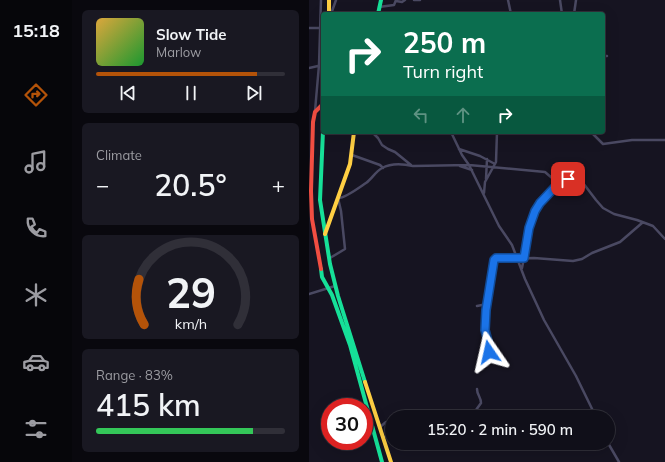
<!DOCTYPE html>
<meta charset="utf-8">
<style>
body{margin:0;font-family:Mulish,sans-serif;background:#191822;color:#f1f3f6;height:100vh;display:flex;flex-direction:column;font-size:15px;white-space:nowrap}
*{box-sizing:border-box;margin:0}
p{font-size:13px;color:#9c9ca2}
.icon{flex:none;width:22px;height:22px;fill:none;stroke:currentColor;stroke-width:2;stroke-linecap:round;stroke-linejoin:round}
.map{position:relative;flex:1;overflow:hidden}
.panel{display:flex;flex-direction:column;gap:10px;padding:10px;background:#09080e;width:237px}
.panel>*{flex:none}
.guide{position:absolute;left:12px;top:12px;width:284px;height:122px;border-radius:4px;box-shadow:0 4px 16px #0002,0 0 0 1px #302f38;background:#0b6e4f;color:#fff;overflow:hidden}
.speed{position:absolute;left:12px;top:398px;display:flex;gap:8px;font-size:20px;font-weight:700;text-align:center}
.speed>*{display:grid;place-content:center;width:52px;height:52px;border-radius:50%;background:#100f19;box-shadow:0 4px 16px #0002,0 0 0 1px #302f38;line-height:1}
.speed .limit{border:6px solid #d22;background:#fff;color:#111}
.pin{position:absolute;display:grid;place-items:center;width:34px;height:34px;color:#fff;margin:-17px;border-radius:8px;box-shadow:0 2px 6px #0006}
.me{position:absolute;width:44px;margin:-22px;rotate:349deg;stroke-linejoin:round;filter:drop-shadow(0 0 3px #0008)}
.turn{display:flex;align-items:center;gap:14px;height:84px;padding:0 16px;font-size:18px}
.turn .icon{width:52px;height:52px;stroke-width:2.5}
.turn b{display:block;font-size:28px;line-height:34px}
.lanes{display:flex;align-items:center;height:38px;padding:0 16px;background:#0003;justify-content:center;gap:20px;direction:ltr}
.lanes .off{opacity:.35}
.big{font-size:30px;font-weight:600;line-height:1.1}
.panel .widget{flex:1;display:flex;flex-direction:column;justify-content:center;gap:6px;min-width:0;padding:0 14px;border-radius:6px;background:#191822}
.panel .dial{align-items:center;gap:0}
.dial svg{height:104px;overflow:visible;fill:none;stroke:#302f38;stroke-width:7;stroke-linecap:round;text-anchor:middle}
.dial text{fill:#f1f3f6;stroke:none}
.song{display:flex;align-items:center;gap:12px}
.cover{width:48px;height:48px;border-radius:6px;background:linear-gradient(135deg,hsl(40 70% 55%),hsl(130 70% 35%))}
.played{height:4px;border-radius:2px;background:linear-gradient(90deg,#b45309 85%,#302f38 85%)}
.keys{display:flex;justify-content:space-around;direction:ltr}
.heat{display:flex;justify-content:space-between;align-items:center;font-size:22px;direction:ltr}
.charge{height:6px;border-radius:3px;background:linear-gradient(90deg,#34c759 83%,#302f38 0)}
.trip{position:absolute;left:76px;top:410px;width:230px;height:40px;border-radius:20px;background:#100f19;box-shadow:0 4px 16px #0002,0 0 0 1px #302f38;font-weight:600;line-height:40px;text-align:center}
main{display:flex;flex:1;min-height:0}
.tab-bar{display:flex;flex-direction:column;width:72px;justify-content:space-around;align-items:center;background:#06060a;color:#9c9ca2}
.tab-bar .icon{width:28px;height:28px}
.tab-bar .on{color:#b45309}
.tab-bar b{font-size:18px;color:#f1f3f6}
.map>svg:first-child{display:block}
</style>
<main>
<nav class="tab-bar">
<b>15:18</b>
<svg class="icon on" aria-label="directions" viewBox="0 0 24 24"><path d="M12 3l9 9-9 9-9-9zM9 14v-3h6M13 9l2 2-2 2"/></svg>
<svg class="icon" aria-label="music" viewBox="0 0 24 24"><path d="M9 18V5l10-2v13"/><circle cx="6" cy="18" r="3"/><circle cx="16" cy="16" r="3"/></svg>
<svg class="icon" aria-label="phone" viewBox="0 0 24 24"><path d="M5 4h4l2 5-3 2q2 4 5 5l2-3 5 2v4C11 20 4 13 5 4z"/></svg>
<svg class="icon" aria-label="climate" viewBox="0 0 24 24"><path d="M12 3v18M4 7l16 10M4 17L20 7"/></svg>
<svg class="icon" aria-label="car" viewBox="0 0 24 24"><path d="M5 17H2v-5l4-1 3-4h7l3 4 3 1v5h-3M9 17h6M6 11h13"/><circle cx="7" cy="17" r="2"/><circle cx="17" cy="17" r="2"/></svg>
<svg class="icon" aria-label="filters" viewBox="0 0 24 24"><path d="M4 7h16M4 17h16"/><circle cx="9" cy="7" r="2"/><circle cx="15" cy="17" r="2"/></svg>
</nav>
<section class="panel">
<div class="widget">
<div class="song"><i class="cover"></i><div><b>Slow Tide</b><p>Marlow</p></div></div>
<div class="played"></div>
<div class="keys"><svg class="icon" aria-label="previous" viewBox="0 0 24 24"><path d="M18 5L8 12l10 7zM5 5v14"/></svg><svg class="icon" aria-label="pause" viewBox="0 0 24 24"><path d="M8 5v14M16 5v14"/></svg><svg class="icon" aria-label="next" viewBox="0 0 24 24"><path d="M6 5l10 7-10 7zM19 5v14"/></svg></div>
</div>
<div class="widget"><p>Climate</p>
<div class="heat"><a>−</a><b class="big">20.5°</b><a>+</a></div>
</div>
<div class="widget dial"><svg viewBox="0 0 100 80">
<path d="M14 69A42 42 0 1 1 86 69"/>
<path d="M14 69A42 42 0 0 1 10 34" stroke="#b45309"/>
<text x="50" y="56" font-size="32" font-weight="700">29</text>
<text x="50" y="72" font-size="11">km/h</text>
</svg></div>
<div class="widget"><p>Range · 83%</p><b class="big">415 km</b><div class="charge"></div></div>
</section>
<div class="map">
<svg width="356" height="462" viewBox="0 0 356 462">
<rect width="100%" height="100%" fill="#161421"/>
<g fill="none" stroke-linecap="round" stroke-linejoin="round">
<!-- street -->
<path stroke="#4a4962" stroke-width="2.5" d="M105,0H111
M199,0L202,14
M251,0L253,14
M87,1L93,2L96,0
M70,7L85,5L87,0
M22,14L27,0
M265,14L267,0
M0,28H10
M294,56H298
M0,68L9,66
M6,111L10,65L12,0
M63,132L69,138L73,145L79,149L86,152L102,165
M142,132L153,155L160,165L190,226L203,245L216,279L235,320L267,376L287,417
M282,132L294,144L323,140H356
M150,149L171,156L186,164
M43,155L71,165L74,168
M151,166L163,170
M177,179L178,159
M175,193L176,182L187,162L188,132
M21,258L36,249L32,211L29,198C35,199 51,187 57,183C63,179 66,172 73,168C82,163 95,164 104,166L160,165L236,172L243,178L248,187
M213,268L221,228L226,211L231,203L246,187H255L261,178L271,179L287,200L294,208L305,214L328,220L344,226L356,239
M0,294L26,286
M168,306L178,304
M180,362L181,348L176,330L177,310L184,272V263L186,259L225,258L264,261L273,259L283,253L311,242L333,223
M162,417L172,403C172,397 168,395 168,389
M71,427L77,422H83
M74,437L83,436
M101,443L103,446L117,443
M299,443L310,462"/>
<!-- fast -->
<path stroke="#16e098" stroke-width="4" d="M69,14L72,0
M14,131L11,200L21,264L29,296L56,382
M12,269L13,277L23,295L41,345L73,462"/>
<!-- slow -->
<path stroke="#ffcf43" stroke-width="4" d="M20,0V14
M16,234L41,164L45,132
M56,382L82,462"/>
<!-- jam -->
<path stroke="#f24e42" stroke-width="4" d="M12,269L3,219L2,191L4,122L6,112L14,104"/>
</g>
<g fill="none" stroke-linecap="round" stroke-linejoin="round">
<!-- route casing -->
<g stroke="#114b97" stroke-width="10">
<path id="route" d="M180,352V345L176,330L177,310L185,260L187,258H215L220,228L226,211L231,203L246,187L255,186L259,179"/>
</g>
<!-- route -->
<use href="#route" stroke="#1a73e8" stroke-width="7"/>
</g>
</svg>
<div class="speed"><div class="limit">30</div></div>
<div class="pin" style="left:259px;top:179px;background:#d93025"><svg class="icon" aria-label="arrive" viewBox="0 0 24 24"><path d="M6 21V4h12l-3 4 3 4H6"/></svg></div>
<svg class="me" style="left:180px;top:352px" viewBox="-20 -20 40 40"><path d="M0-17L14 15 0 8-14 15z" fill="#1a73e8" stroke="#fff" stroke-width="4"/></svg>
<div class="trip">15:20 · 2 min · 590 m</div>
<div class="guide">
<div class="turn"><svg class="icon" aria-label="right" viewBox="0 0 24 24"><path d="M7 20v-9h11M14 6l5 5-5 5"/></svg><div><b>250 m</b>Turn right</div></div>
<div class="lanes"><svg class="icon off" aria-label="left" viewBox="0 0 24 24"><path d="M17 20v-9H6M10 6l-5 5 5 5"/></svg><svg class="icon off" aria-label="ahead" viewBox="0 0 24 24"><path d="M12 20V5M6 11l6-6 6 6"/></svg><svg class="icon" aria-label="right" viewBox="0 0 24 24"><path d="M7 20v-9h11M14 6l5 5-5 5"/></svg></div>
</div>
</div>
</main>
